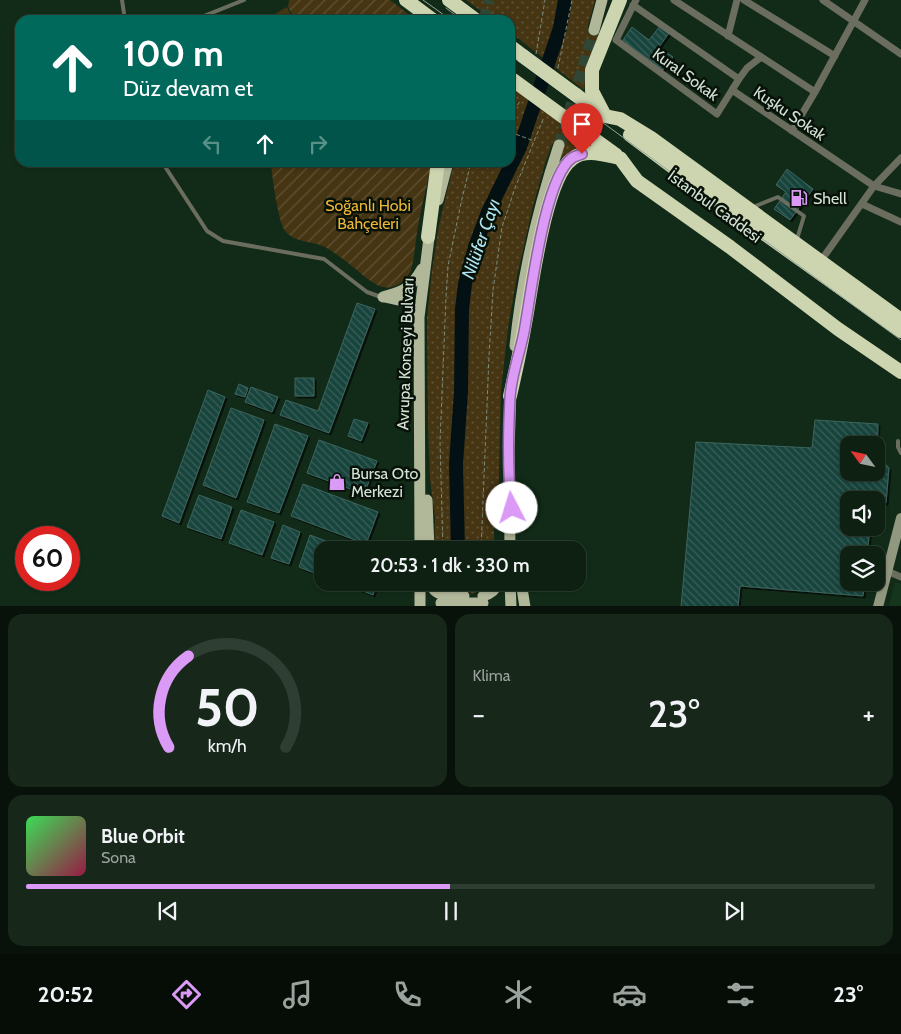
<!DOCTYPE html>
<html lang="tr">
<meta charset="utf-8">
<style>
body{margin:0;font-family:Cabin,sans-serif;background:#17281b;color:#f1f3f6;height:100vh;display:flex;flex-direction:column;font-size:19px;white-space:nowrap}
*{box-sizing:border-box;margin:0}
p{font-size:16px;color:#9ba39f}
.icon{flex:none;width:28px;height:28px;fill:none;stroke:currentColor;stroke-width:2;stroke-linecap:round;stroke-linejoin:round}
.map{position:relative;height:606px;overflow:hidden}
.drawer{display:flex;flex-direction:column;gap:8px;padding:8px;background:#08120a;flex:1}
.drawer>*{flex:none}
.top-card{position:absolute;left:15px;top:15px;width:500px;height:152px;border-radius:15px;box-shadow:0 1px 4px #0004,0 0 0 1px #2e3e32;background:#00695c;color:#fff;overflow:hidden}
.needle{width:32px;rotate:303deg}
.controls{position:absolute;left:840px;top:436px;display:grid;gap:10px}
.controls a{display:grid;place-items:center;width:45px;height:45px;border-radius:10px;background:#0e2012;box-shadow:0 1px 4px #0004,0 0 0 1px #2e3e32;font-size:25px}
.speed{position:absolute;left:15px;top:526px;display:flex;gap:10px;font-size:25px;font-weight:700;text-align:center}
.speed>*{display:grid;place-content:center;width:65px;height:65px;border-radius:50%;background:#0e2012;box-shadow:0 1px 4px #0004,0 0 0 1px #2e3e32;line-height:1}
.speed .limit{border:8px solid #d22;background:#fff;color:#111}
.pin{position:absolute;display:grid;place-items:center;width:42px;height:42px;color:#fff;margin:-51px -21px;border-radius:50% 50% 50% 0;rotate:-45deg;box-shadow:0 0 5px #0007}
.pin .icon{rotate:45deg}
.me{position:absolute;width:55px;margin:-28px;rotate:355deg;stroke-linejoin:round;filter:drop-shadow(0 0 4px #0008)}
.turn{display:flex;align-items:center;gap:18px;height:105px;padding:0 25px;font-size:22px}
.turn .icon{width:65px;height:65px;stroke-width:2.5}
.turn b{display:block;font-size:35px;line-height:42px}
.lanes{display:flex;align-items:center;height:48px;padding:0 25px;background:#0003;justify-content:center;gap:25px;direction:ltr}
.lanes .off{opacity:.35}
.big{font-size:38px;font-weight:600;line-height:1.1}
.drawer .card{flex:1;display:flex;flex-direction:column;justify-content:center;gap:8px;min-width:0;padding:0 18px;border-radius:15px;background:#17281b}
.drawer .dial{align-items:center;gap:0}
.dial svg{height:130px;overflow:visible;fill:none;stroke:#2e3e32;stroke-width:7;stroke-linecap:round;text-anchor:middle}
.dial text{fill:#f1f3f6;stroke:none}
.song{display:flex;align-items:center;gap:15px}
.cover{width:60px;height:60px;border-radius:8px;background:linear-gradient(135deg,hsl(130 70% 55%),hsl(340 70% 35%))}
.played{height:5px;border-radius:2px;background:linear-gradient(90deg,#da9af6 50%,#2e3e32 50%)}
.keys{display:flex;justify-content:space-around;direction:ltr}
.heat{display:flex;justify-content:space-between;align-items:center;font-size:28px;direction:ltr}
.drawer .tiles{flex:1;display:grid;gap:8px;grid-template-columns:1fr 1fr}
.card:last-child{grid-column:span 2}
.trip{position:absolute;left:314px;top:541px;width:272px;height:50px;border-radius:15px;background:#0e2012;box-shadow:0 1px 4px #0004,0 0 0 1px #2e3e32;font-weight:600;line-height:50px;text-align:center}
.tabs{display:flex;height:80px;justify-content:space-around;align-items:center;background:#060d07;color:#9ba39f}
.tabs .icon{width:35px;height:35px}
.tabs .on{color:#da9af6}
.tabs b{font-size:22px;color:#f1f3f6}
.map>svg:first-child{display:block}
</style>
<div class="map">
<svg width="901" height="607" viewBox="0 0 901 607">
<defs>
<pattern id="grass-dots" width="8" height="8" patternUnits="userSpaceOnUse" patternTransform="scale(1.25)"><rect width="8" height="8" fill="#463513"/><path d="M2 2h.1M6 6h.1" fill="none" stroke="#605235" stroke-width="1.8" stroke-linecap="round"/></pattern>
<pattern id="garden-furrows" width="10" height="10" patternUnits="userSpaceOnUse" patternTransform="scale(1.25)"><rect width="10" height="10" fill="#463513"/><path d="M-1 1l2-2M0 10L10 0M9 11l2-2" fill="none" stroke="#605235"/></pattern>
<pattern id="building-back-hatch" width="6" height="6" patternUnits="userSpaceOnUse" patternTransform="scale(1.25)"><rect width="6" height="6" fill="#19443d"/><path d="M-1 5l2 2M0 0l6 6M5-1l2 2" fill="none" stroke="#3a5f58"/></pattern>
<filter id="shadow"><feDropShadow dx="2" dy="2" stdDeviation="0" flood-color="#0009"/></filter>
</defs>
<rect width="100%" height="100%" fill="#122b18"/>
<!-- built -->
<path fill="#15351c" d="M895,582L901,584V606H889Z"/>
<!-- grass -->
<path fill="url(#grass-dots)" d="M466,0H595L587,29L602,33L587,70L584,90L510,32V20H493Z
M510,86L592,146L584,147L562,161L561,157L564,147L553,142L546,160L533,206L517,276L508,328L501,390L498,518L494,521V550H434L435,518L430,479L428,423L427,318L432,270L439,225L454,163L510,162Z
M434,583H489C482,597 455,595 442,592Z"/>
<!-- garden -->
<path fill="url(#garden-furrows)" d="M289,0H390L416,20H295L288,7Z
M271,163H432C427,184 422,204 418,226C416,235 414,268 409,274C388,301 372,282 353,267C345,260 334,252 325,247C313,241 296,243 286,232C278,224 272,175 271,163Z"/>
<!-- pitch -->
<path fill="#463513" d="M287,7L293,20H264Z"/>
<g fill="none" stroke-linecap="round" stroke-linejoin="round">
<!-- river -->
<path stroke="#031115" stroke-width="14" d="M458,550L456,464L461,392L462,309L465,284L475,247L488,212L520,147L560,28L565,0
M461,582L464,607"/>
</g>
<!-- building -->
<path fill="url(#building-back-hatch)" stroke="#3c655e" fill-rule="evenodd" filter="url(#shadow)" d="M660,26L669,33L659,47L673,57L663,70L623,40L632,27L649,40Z
M787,169L813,189L790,220L774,209L786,192L776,185Z
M357,303L375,309L329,433L280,415L286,400L318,411Z
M295,378H314V396H295Z
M239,384L248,388L245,397L235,394Z
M251,387L278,397L272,412L245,402Z
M208,390L225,397L179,523L162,516Z
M231,408L264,420L236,498L203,485Z
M354,419L368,423L361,441L348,436Z
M815,420L878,424L877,455L889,468L886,503H876V500H849V528H870L867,555H849V582H865L863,596L740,586L738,607H681L696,442L812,448ZM849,445H876V472H849Z
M275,424L308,436L279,513L247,502Z
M319,440L377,461L364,494L307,473Z
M303,484L378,512L366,544L291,516Z
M199,495L232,507L221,539L187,527Z
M241,510L274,522L262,555L229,543Z
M283,525L300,532L289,564L271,558Z
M310,535L342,547L341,550H322V576L299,567Z
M341,582H377L373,595Z"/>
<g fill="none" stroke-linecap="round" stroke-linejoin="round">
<!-- primary-tunnel -->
<path stroke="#2f4734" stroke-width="11" stroke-dasharray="11 5.5" stroke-linecap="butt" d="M484,20L489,0
M559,145L594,30"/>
<!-- path -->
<path stroke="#798d7d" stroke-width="1" stroke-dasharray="4 2.5" stroke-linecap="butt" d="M536,54L545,0
M558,68L572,0
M510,116L521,100
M510,132L534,141
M443,550L440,442L446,297L448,266L461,203L471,162
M481,550L489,356L493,290L502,227L515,188L544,117
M479,588L480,582"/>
<!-- lane -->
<path stroke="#6b6d5f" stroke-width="4" d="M122,0L125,20
M194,20L244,0
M162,162L207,231L223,241L324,259L367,292L381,297
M753,207L778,197L804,216L797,239
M898,441V447L901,453"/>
<!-- street -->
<path stroke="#6b6d5f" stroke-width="7" d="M636,0L616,40L717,114L732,90
M674,0L815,92L792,131
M744,0L835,56
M823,0L901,54
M633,5L739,79L732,90L874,186L901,194
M728,36L737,0
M739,79L747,68L760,58
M815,92L865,0
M862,204L901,222
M820,262L874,186L901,158
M887,571L901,577"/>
<!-- secondary -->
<path stroke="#929780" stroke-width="10" d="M878,607L901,518"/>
<!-- primary -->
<path stroke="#b1b799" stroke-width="11" d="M594,30L602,0
M438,200L448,162
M383,297C403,291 411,289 422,269
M385,297C400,300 413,301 419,317
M515,346C522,277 537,211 559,145
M427,500L429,550
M420,550L419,317L430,230
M510,550L509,450L511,389
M420,582V607
M430,582C433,590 436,593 444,595
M510,582L511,607
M521,582L525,607
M483,596C491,594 495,590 499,582"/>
<!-- highway -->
<path stroke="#cdd4b0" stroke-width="14" d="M406,0L433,20
M449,0L476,20
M620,0L592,70V91L605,116L620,119L651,138L901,320
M510,46L523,56
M580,129L616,155
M630,135L706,192L901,331
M428,237L438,162
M510,396C515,374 520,352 524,329C531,294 544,179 572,159C585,148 605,155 620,158L637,181L730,247L838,329L901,372"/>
<!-- tram -->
<path stroke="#94a697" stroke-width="1" d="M423,0L451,20
M446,8L462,20
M510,55L901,340"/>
<!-- primary-bridge -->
<path stroke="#b1b799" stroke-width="11" d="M444,595L464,596
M441,603H483"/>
<!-- highway-bridge -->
<path stroke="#cdd4b0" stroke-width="14" d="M523,56L591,106
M513,80L580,129"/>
</g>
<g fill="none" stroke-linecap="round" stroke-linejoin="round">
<!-- route casing -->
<g stroke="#8e64a0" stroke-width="12">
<path id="route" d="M512,508C507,472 508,434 510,398C511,376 520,353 524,332C531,296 544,178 572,158C575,156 579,155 582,154"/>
</g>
<!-- route -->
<use href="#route" stroke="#da9af6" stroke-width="9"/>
</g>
<!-- icons -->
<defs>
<g id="fuel-bare" transform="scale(1.35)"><path d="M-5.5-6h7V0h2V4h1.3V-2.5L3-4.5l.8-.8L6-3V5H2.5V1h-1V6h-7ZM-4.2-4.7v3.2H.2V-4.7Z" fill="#da9af6" stroke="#071108" stroke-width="2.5" paint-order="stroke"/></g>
<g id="shop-bare" transform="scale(1.35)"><path d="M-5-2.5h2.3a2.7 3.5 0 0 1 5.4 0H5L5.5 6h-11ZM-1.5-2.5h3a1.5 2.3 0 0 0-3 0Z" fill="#da9af6" stroke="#071108" stroke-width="2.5" paint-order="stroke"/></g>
</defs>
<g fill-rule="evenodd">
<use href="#fuel-bare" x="799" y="198"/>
<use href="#shop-bare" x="337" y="482"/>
</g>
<g text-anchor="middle" stroke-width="5" stroke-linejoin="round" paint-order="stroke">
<!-- street labels -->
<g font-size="16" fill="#d4e3d6" stroke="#071108">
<text transform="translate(686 74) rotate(36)" y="6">Kural Sokak</text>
<text transform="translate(790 113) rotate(34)" y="6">Kuşku Sokak</text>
<text transform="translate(715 206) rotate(36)" y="6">İstanbul Caddesi</text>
<text transform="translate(405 354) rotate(-88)" y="6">Avrupa Konseyi Bulvarı</text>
</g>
<!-- poi labels -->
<g font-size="16" fill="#d4e3d6" stroke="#071108" text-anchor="start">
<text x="813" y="204">Shell</text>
<text x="351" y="479">Bursa Oto<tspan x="351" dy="18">Merkezi</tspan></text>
</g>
<!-- park labels -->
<g font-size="16" fill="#efb638" stroke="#071108">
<text x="368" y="211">Soğanlı Hobi<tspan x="368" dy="18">Bahçeleri</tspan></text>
</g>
<!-- water labels -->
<g font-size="18" font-style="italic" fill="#ade5f3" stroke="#071108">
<text transform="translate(481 239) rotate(-71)" y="6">Nilüfer Çayı</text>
</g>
</g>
</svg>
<div class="controls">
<a><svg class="needle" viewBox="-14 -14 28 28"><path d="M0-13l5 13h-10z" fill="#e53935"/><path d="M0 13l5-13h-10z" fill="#9ba39f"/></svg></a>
<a><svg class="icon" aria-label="sound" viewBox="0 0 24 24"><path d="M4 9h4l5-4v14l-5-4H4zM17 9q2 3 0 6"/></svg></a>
<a><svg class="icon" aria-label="layers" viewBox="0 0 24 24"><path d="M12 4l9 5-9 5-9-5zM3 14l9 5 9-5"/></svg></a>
</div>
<div class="speed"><div class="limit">60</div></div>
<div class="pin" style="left:582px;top:154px;background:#d93025"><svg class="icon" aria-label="arrive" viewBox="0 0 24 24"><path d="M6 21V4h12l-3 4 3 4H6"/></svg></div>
<svg class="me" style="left:512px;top:508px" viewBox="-20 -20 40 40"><circle r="19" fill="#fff"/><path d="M0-13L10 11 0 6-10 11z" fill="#da9af6"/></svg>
<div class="trip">20:53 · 1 dk · 330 m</div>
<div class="top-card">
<div class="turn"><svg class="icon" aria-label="ahead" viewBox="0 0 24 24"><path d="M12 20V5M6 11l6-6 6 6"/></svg><div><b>100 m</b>Düz devam et</div></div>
<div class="lanes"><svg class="icon off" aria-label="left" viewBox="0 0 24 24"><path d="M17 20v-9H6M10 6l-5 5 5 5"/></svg><svg class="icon" aria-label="ahead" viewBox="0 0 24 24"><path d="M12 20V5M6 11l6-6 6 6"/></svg><svg class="icon off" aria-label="right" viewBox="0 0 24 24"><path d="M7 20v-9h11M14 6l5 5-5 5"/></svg></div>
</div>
</div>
<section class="drawer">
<div class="tiles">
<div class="card dial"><svg viewBox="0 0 100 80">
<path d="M14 69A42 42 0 1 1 86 69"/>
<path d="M14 69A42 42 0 0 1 26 13" stroke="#da9af6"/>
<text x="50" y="56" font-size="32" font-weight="700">50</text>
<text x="50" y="72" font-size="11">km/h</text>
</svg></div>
<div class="card"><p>Klima</p>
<div class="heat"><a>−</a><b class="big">23°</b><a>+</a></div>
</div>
<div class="card">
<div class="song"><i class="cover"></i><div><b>Blue Orbit</b><p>Sona</p></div></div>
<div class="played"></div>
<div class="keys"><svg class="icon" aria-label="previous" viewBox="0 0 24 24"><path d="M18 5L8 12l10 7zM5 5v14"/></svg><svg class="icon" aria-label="pause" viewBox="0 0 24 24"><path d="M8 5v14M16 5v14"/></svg><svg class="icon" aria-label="next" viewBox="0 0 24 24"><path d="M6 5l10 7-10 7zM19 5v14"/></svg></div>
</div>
</div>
</section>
<nav class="tabs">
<b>20:52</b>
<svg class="icon on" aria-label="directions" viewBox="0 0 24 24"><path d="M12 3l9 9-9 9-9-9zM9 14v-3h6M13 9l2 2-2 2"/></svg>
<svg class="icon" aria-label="music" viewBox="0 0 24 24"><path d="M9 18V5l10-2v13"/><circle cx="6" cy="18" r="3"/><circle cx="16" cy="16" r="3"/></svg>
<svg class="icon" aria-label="phone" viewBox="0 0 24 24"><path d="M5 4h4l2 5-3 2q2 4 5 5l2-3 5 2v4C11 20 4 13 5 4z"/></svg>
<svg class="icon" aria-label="climate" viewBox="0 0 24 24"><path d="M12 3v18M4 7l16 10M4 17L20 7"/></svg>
<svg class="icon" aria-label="car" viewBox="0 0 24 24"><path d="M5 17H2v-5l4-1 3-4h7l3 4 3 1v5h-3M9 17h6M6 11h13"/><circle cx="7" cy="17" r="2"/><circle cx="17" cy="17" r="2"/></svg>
<svg class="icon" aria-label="filters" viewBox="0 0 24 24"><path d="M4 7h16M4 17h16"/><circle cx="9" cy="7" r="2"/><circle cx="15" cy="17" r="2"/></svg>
<b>23°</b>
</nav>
